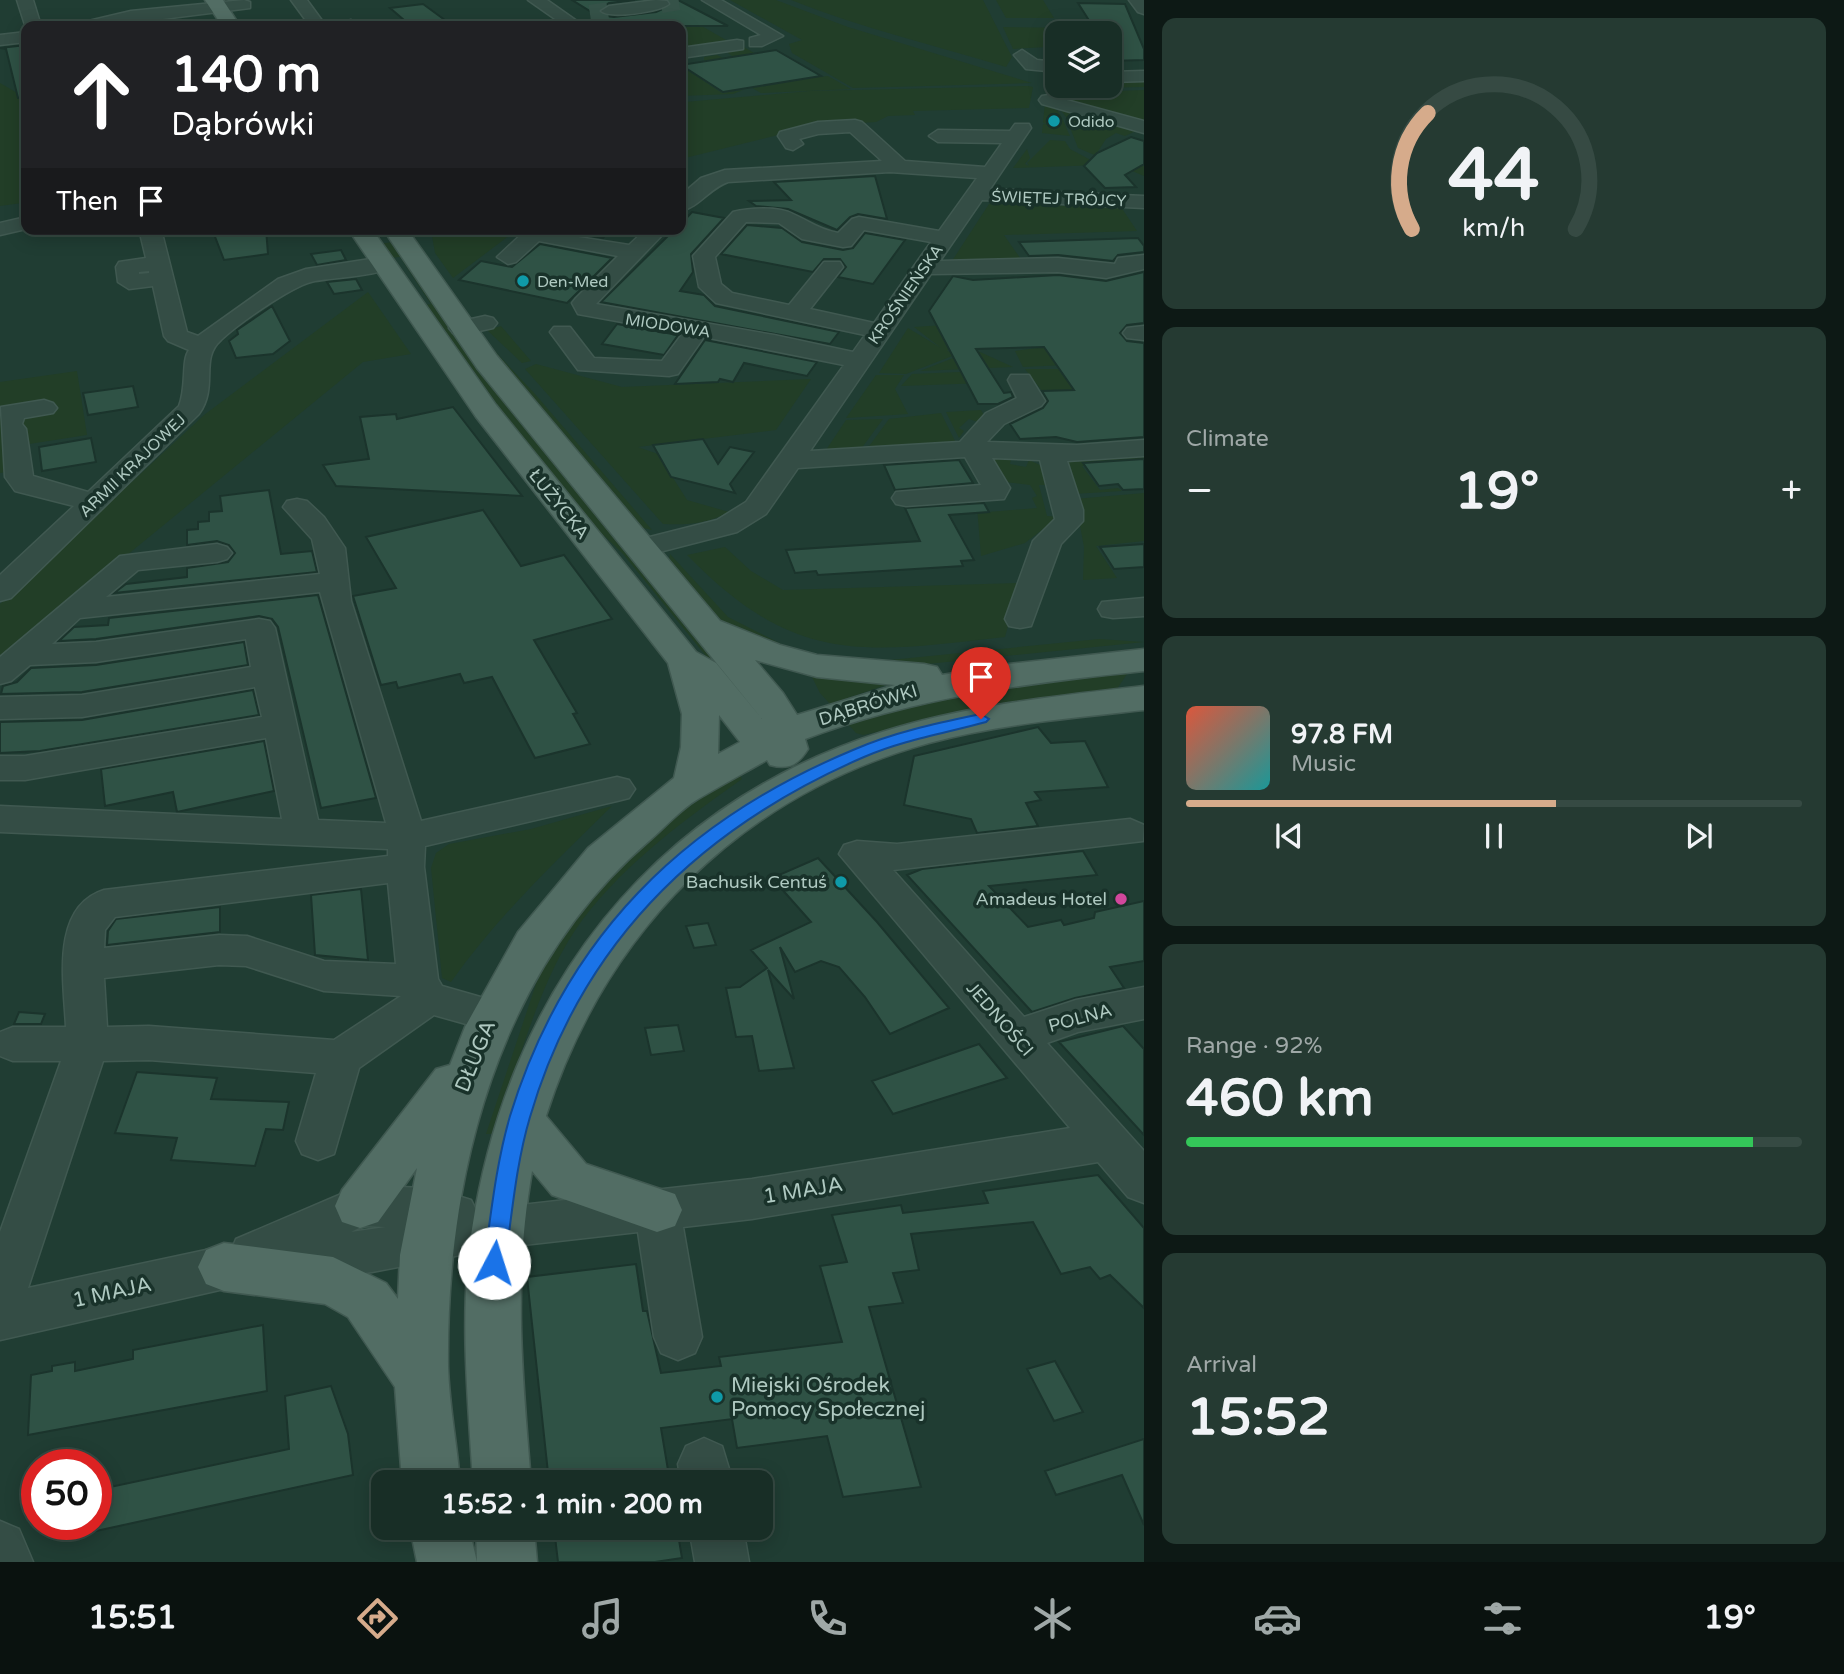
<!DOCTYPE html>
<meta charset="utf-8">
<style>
body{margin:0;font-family:"Varela Round",sans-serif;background:#253a32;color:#f1f3f6;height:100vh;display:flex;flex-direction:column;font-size:26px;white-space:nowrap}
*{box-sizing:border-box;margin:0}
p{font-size:23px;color:#9fa8a7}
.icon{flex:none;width:38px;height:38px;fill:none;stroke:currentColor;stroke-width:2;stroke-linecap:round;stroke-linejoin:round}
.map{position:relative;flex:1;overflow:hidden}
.side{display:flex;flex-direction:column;gap:18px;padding:18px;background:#0d1915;width:700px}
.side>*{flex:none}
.hud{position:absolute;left:21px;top:21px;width:665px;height:214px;border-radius:14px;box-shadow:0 4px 18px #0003,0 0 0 2px #364a43;background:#202124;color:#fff;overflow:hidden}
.buttons{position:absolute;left:1045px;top:21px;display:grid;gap:14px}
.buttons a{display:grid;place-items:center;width:77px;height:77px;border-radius:14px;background:#182e26;box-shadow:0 4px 18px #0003,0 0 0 2px #364a43;font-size:35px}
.speed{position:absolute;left:21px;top:1449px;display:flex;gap:14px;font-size:35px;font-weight:700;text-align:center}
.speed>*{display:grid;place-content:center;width:91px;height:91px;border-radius:50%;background:#182e26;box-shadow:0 4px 18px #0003,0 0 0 2px #364a43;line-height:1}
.speed .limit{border:10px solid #d22;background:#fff;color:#111}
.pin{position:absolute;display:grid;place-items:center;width:60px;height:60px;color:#fff;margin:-72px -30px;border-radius:50% 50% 50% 0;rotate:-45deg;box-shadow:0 0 7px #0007}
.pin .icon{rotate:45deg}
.me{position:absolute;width:77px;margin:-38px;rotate:5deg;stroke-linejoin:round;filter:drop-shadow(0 0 5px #0008)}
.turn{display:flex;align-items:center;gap:24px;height:147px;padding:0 35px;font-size:32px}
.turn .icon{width:91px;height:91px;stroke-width:2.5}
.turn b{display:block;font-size:49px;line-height:60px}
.then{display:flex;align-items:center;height:66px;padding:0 35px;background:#0003;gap:14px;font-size:26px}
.big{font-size:52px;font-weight:800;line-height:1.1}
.side .tile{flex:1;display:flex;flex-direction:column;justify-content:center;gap:10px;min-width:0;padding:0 24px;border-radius:14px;background:#253a32}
.side .dial{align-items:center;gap:0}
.dial svg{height:182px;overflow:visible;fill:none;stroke:#364a43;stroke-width:7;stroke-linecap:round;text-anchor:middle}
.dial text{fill:#f1f3f6;stroke:none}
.song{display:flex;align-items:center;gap:21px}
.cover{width:84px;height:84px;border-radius:10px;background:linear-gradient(135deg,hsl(10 70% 55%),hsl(180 70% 35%))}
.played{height:7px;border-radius:4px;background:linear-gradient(90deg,#d6ab8b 60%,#364a43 60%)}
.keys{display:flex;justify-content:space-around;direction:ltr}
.heat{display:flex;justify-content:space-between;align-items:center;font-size:38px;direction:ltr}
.charge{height:10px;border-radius:5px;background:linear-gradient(90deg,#34c759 92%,#364a43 0)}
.trip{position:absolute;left:371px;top:1470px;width:402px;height:70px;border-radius:14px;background:#182e26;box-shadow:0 4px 18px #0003,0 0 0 2px #364a43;font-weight:800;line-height:70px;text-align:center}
.dock{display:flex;height:112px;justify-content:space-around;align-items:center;background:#0a120f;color:#9fa8a7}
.dock .icon{width:49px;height:49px}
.dock .active{color:#d6ab8b}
.dock b{font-size:32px;color:#f1f3f6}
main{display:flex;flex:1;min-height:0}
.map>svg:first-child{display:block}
</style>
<main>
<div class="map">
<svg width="1144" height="1562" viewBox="0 0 1144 1562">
<rect width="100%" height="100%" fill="#203d33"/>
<!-- green -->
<path fill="#223e27" d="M730,0H776L848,27L1032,83L853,88L792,53L789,44L802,40Z
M791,0H983L1012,57L1006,67C934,45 861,28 791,0Z
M996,0H1043L1054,18H1006Z
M665,5L726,40L735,44L688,51L681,47V26H646L623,13Z
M1003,27L1090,28L1093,33H1057V50L1049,51L1046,47L1013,49Z
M742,46L800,79L828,76L851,89L761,93L704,60V57L717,55L723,58L732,56L727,52Z
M681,66L722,93L743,90L733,94L682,96Z
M1144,82V87L1046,89L1049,83L1057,86H1110V83Z
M0,83L26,98V198L22,203L0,206Z
M1028,86L1033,87L1029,108L913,111L915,115L888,116L876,122L814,126L681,159V106L685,102L810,91Z
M1144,90V126L1056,100L1116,98L1089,92Z
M1054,101L1138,130L1125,136L1116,133L1106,139L1097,153L1144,166V176L1078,148L1066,117Z
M1045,103C1061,108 1063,121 1070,136L1042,133L1043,124L1059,125V119L1049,118V124L1043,123Z
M1050,140L1065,141L1070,149L1100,165L1013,168L1027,149L1030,158L1025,164L1029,166L1027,163Z
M989,204L1121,207L1137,231L1004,235L1023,262L950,264Z
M518,229L453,278L435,253L431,230Z
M393,242L752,702L745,704L623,554L568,501L421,306L431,304L400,257L389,258L379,244Z
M368,292L411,354L363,362L0,659V604L204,415Z
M945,325L1027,326L1064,365L1023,367L1015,351L1045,347L949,349L947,351L960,353L906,374L879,373L908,328L941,348L914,327Z
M501,326L531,361L522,363L487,330Z
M477,332L535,394L652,530L635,526Z
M980,352L1013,367L920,371L966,353Z
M536,364L622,387L811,379L776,430L638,447L658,454L687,500L729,512C707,524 688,525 663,524L525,369Z
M1025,369H1058L1075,392L1068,400L1062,390L1042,391Z
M77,371L87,435L29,444L31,468L0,473V382Z
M984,371L985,383L901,386L912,374Z
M876,375H904L895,389L908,414L846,418Z
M981,410L985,417L978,422L969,419L959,428L964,431L959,438L946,412Z
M941,413L956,443L867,449L889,419Z
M883,419L861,449L826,450L846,420Z
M1144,453V461L1082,466L1100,490L1118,488L1122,491L1073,494L1064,464L1068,459Z
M990,454L1012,455L1010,464L1026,467L1029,460L1040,465L1056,485H1039L1047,516L1065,517L1047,526L1025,543L981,556L976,494L988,512L1037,508L1032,498L1037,496L1030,485L1005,482L995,470Z
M1144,493V541L1096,546L1117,578L1083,580L1084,547L1075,499Z
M725,547L751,571L783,590L1020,583L1005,637C862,653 795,666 687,555Z
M670,554L728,617L787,647L788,656L717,620L668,566Z
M1099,639L1144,642L888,668L822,656L890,660Z
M1129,671L1115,692L970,711L863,735L856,733L846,722L963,690Z
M812,677L895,682L830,704L820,693Z
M739,774L742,779C684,820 627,862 583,919C539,978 519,1065 493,1134H486L543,963L565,924L672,817Z
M612,806C555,862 497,917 451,982L442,978L431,868L436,853L449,844L531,829Z"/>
<!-- building -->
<path fill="#2f5245" stroke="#1b342c" stroke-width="2" d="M572,0H635L609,3L598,10L605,16L614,17L656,12L670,6L669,0H678L728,26H614Z
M1078,3L1125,4L1144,49V60L1110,61V33H1097Z
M423,4L453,26H411L390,8Z
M26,45V97L18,98L6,49L0,48Z
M776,50L821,76L723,92L681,65Z
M1131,137L1144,141V164L1125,175L1136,187L1105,188L1084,166L1097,153Z
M875,176L887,219L858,214L850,217L837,230L788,209L756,206L749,201L791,200L774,182Z
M692,212L724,218L691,254L693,272L680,291L704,295L715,306L839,332L830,344L601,302L675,229H681V224Z
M747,225L782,228L802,242L843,250L853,248L865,233L905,240L873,284L838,277L846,267L840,259H824L813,272L721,254Z
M212,229H266L268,254L224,260Z
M553,229H610L603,238Z
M1138,238L1144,246V252L1118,255L1113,261L1058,255L1029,256L1019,242Z
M540,244L612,258L567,303L459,280L481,261L512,267Z
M341,250L346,260L317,265L311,254Z
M1144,272V323L1127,325L1120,333L1127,341L1144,343V437L1077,442L1056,437L1020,439L1010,424L1043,408L1048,401L1042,391L1074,390L1044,347L976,349L1004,393L1011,392L1013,397L998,404H978L929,311L953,276L973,280L1058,275L1106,281Z
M356,279L362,290L334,294L327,282Z
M272,306L290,341L273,354L236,358L229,341L238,334L237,330Z
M617,324L678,335L664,355L602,344Z
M705,340L817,362L807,376L744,363L733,382L720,379L718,382L675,384Z
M133,386L138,407L88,415L83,393Z
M453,407L522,496L336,486L323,465L369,459L360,417L396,414L397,419Z
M91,438L96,462L42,471L39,447Z
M703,439L718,464L730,447L754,452L730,484L735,493L671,477L653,445Z
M1144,459V489L1123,490L1118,484L1099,486L1083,463Z
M959,460L973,483L895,490L884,465Z
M269,490L281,554L312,551L317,572L114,593L126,584L187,577V568L228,562L235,553L229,545L217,541L187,545V530L198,529V522L209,521V512L222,511L220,496Z
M984,503L989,512L949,515L974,560L961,561L963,566L818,575L816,571L795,573L786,550L920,541L905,508Z
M483,510L521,566L564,555L612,619L534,640L577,713L573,714L590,744L535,758L492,677L464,683L460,674L398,688L396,682L381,685L353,596L396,588L366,537Z
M1144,544V567L1114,569L1100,547Z
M318,595L376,798L321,808L278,627L272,619L259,616L96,639L59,641L74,627L108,625L109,618Z
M244,642L248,665L82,692L1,694L3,686L17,682L31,668L96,665Z
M253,690L259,715L40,751L0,753V722L82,720Z
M1038,727L1051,743L1085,741L1108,787L1035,792L1041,800L1026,803L1038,826L977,833L971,819L904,805L914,756Z
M264,741L274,791L177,812L173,792L105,806L101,769Z
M1083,851L1097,875L989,886L1028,927L1061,920L1064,925L1094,918L1095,912L1144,901V961L1110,967L1124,988L1075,998L1032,1012L907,875L922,869Z
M818,858L877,922L949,1008L890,1034L865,997L839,967L821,961L795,972L780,947L794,999L768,970L794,1068L759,1071L752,1036L736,1037L726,988L740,987L767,968L751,950L811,922L772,878Z
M361,889L368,960L315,955L311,895Z
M220,907V932L107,945L108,931L116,919Z
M708,923L716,945L694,948L686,926Z
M19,1012L45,1014L41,1024H14Z
M678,1025L684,1051L651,1055L645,1028Z
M1123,1026L1144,1049V1135L1059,1042Z
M979,1044L1007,1078L893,1114L872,1081Z
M137,1072L217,1078L211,1099L289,1102L283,1130L266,1129L255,1166L171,1160L177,1138L115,1133Z
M1098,1175L1144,1228V1308L1110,1275L1100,1279L1090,1267L1061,1274L1033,1222L911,1234L919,1270L893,1273L903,1303L869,1307L921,1487L843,1497L827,1436L737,1448L732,1419L661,1428L670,1482H549L527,1277L636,1264L643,1311H647L661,1373L721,1366L719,1357L842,1342L820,1266L847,1262L832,1215L901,1205L903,1213L988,1203L983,1191Z
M263,1325L267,1391L28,1435L31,1375L52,1371V1366L75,1362V1371L133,1359V1350Z
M1055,1361L1083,1412L1054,1421L1027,1369Z
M331,1386L348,1434L353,1475L96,1531V1490L289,1449L285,1396Z
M1144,1439V1525L1122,1475L1056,1495L1045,1471Z
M554,1528H677L682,1558L655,1562H558Z"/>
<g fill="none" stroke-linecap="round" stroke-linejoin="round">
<!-- minor-tunnel -->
<path stroke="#355248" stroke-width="18" stroke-dasharray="18 9" stroke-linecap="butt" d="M661,4L679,1
M590,14L609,11"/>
<!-- minor casing -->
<g stroke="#405951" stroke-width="3">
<path id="minor" d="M17,0H33L41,26L26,28Z
M244,0L250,2V8L107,26H78L80,23L131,11Z
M291,0H307L326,26H310Z
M528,0H547L584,26H565Z
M656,0L667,1L669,4C660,12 609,19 601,11L609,6Z
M702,0H721L783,36L762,46H750V38L761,35Z
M1129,0H1144V14L1138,12Z
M351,20L360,26H344L345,22Z
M26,32V42L0,45V35Z
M737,40L743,41V49L681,58V48Z
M1022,50L1037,60L1057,62V72L1026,69L1014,55Z
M1144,71V81L1110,82V72Z
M1048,95L1144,121V133L1042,104L1039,100L1042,96Z
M855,120L862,122L905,161L985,167L1002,143L938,142L929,136L938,130L1010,131L1015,124H1029L1031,128L990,189L1144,196V208L982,200L940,261L1058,258L1115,264L1118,258L1144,255V269L1106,278L1058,272L931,274L810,451L960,442L986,413L1017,398L1008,380L1011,375H1029L1045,401L1041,406L1004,424L987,442L1077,445L1144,440V456L1067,461L1083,510V521L1061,544L1031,626L1020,628L1009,626L1005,619L1033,541L1055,519L1040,460L992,458L1010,488L1004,499L906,506L896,504L892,498L896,492L981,485L965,457L798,468L766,514L737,532L640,557L630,554L625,548L630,542L717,520L746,502L844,365L704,337L678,374L669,376L578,370L550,332L554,327H570L594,358L662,361L683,333L578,314L572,303L576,298L618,256L539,241L516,262L508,264L497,257L527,229L629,245L646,229H668L596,304L774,335L853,352L865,335L716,303L699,287L693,256L733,212C748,208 779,206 793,214C811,222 818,229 838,233L852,219L859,217L939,231L977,178L890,172L728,182C710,188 699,207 681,211V195L701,178L725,170L882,161L850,132L818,134L799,139L803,144L793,150L786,148L778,136L780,132L818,122ZM746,222L779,223L802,239L843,247L851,246L864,230L931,242L874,323L810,309L843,267L840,262H824L789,305L732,293L721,284L715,257Z
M26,217V229L0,235V223Z
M139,229H161L187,332L198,336L278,279L306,269L383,257L394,264C385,277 329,277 311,282C289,288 238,324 221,340C199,359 219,386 199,414L11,598L0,601V575L74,506L15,491L5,477L1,407L44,400L53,403L57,408L53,413L24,418L22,424L26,429L33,476L88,492L179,406C187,386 181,361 189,350L168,341L164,336L153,286L129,289L118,282L116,267L119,262L146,258ZM149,271V273L139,274V272Z
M485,316L493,318L497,323L493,328L461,335L453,333L449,328L453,323Z
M1144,326V340L1127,338L1123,333L1127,328Z
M297,499L307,501L324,517L345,548L351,601L421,821L617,777L629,780L635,789L629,798L617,801L425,846L424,867L438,979L442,986L505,1004L511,1015L505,1026L491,1031L434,1015L359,1068L334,1154L318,1160L302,1154L296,1141L316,1073L149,1060L103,1061L28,1288L234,1244L236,1239L360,1186L432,1188L471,1200L476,1210L752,1179L1070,1128L839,854L844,845L857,841L897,844L1130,819L1144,825L1143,841L893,870L1024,1017L1076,1000L1144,987V1019L1078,1032L1047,1043L1144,1151V1203L1128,1197L1098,1162L752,1219L683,1227L702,1337L695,1353L678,1360L661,1353L654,1337L638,1232L497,1248L372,1272L224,1289L0,1340V1232L61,1061H13L0,1056V1032L13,1027H66C64,983 50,907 104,890L388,856V849L0,832V806L282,819L266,738L25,780H0V756H25L262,717L255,687L82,717L0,719V697L82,695L251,667L246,639L96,662L30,665L11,681L0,684V657L120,556L217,544L227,547L232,553L227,559L217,562L138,570L106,597L320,574L312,539L283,507L287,501ZM320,592L386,823L318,820L275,628L270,621L259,619L96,642L52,644L80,618ZM388,883L396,964L324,961L247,936L219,935L104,948L105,930L115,917ZM219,965L246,966L324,991L401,996L334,1040L149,1026L107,1027L104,978ZM363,1226L386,1227L351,1232Z
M1144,598V616L1113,618L1102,616L1098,609L1102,602Z
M704,1438L722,1446L733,1482H681L678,1464L686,1446Z
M0,1521L19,1529L33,1562H0Z
M689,1528H743L749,1562H695Z"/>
</g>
<!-- major casing -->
<g stroke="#405951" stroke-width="3">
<path id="major" d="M205,0H223L240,26H222Z
M348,229H372L496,405L696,652L716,663L762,719L477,368L383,229H407L497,356L720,621L780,645L817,655L924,664L937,667L942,675L1009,664L1144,649V671C1028,683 915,697 805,739L808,749C798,765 789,770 770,765L767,760C744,773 720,786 698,799C681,809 665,827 650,840C498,970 446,1174 448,1366C449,1405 457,1444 460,1482H402L395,1387L348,1317L325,1304L224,1291L206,1284L198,1267L206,1250L224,1243L333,1257L386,1283L398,1299L400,1255L417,1168L378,1222L360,1228L342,1222L335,1206L342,1190L436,1069L450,1065L465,1027L518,932L588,848L674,778L681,747L682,714L668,663L476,417ZM755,660L817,677L895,685L797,715L783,693ZM719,715L740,742L718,754Z
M1144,686V710C1072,718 999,724 929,743C740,795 605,932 546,1116L586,1164L675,1194L682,1210L675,1226L657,1232L552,1195L532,1171C513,1282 522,1372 531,1482H473C468,1399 459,1312 472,1229C508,993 650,806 882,732C967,705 1056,696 1144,686Z
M410,1528H469L477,1562H417Z
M476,1528H534L537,1562H477Z"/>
</g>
<!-- minor -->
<use href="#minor" fill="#344d45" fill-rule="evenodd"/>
<!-- major -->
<use href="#major" fill="#526d64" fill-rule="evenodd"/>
</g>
<!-- route -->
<path fill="#1a73e8" stroke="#114b97" stroke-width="2" d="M981,714L989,719L986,722C946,733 903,740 864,757C700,828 581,942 530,1117C516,1164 512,1214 505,1263L502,1270L494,1273L487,1270L484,1263C491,1214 496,1164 510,1116C565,937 683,821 853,750C894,732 938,723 981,714Z"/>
<!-- markers -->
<g fill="#0f9aa8" stroke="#19322a" stroke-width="2.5">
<circle cx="1054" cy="121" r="7"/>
<circle cx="523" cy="281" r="7"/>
<circle cx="841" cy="882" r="7"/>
<circle cx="717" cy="1397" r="7"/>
</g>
<circle fill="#d1479c" stroke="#19322a" stroke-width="2.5" cx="1121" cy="899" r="7"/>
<g text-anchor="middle" stroke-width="7" stroke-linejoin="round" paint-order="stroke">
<!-- far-poi labels -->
<g font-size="16" fill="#afc9c1" stroke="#19322a" text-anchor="start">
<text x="1068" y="127">Odido</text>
<text x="537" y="287">Den-Med</text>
</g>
<!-- far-street labels -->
<g font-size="16" fill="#afc9c1" stroke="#19322a">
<text transform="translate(1059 198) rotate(2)" y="6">ŚWIĘTEJ TRÓJCY</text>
<text transform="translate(905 294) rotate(-55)" y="6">KROŚNIEŃSKA</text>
<text transform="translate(668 325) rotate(9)" y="6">MIODOWA</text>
<text transform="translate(132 465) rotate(-44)" y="6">ARMII KRAJOWEJ</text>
</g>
<!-- street labels -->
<g font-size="18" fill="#afc9c1" stroke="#19322a">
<text transform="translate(559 504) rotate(51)" y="6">ŁUŻYCKA</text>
<text transform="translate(868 705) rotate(-17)" y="6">DĄBRÓWKI</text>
<text transform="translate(1080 1018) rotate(-15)" y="6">POLNA</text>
<text transform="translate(1000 1019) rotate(49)" y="6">JEDNOŚCI</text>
</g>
<!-- poi labels -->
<g font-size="18" fill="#afc9c1" stroke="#19322a" text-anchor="end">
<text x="827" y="888">Bachusik Centuś</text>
<text x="1107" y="905">Amadeus Hotel</text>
</g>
<!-- near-street labels -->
<g font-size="21" fill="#afc9c1" stroke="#19322a">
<text transform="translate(475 1056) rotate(-68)" y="7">DŁUGA</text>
<text transform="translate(803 1190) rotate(-9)" y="7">1 MAJA</text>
<text transform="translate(112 1292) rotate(-12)" y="7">1 MAJA</text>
</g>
<!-- near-poi labels -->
<g font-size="21" fill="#afc9c1" stroke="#19322a" text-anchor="start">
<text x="731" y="1392">Miejski Ośrodek<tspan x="731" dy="24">Pomocy Społecznej</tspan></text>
</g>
</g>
</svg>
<div class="buttons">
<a><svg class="icon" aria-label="layers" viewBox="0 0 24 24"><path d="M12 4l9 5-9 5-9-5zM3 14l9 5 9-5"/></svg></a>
</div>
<div class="speed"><div class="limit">50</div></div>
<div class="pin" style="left:981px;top:719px;background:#d93025"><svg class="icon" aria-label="arrive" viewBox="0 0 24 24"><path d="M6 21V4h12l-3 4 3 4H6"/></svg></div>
<svg class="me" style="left:494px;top:1263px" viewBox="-20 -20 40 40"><circle r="19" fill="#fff"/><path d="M0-13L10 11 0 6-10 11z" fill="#1a73e8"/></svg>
<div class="trip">15:52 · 1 min · 200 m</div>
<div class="hud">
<div class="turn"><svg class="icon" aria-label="ahead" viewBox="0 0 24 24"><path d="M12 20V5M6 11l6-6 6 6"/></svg><div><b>140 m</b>Dąbrówki</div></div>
<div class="then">Then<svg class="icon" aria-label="arrive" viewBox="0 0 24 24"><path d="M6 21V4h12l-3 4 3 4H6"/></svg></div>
</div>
</div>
<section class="side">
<div class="tile dial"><svg viewBox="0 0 100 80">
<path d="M14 69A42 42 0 1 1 86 69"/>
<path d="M14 69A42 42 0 0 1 21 18" stroke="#d6ab8b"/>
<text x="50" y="56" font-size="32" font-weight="700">44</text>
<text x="50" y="72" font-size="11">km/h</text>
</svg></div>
<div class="tile"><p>Climate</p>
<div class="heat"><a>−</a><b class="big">19°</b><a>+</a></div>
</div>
<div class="tile">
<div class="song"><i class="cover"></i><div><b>97.8 FM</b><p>Music</p></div></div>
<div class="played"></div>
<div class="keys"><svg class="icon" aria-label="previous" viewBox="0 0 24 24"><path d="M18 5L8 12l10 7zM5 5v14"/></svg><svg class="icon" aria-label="pause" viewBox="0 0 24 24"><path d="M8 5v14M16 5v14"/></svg><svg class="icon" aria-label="next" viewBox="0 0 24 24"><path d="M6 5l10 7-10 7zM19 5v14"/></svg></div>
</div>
<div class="tile"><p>Range · 92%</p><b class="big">460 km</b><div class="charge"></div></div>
<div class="tile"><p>Arrival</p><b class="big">15:52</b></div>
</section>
</main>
<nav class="dock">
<b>15:51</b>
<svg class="icon active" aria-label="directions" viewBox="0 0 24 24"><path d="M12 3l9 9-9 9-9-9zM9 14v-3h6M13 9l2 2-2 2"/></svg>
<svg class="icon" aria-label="music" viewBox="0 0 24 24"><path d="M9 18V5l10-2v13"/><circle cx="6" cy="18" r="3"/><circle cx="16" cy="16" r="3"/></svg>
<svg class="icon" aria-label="phone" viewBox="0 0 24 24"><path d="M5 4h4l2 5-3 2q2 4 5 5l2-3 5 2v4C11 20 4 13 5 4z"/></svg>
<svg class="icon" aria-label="climate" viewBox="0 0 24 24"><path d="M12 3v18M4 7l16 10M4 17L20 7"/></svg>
<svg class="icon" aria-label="car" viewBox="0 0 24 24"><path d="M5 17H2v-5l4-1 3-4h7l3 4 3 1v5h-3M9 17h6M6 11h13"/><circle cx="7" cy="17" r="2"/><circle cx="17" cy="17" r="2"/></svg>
<svg class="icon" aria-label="filters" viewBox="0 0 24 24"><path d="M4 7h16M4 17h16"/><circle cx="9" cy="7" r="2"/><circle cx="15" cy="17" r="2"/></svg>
<b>19°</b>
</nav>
